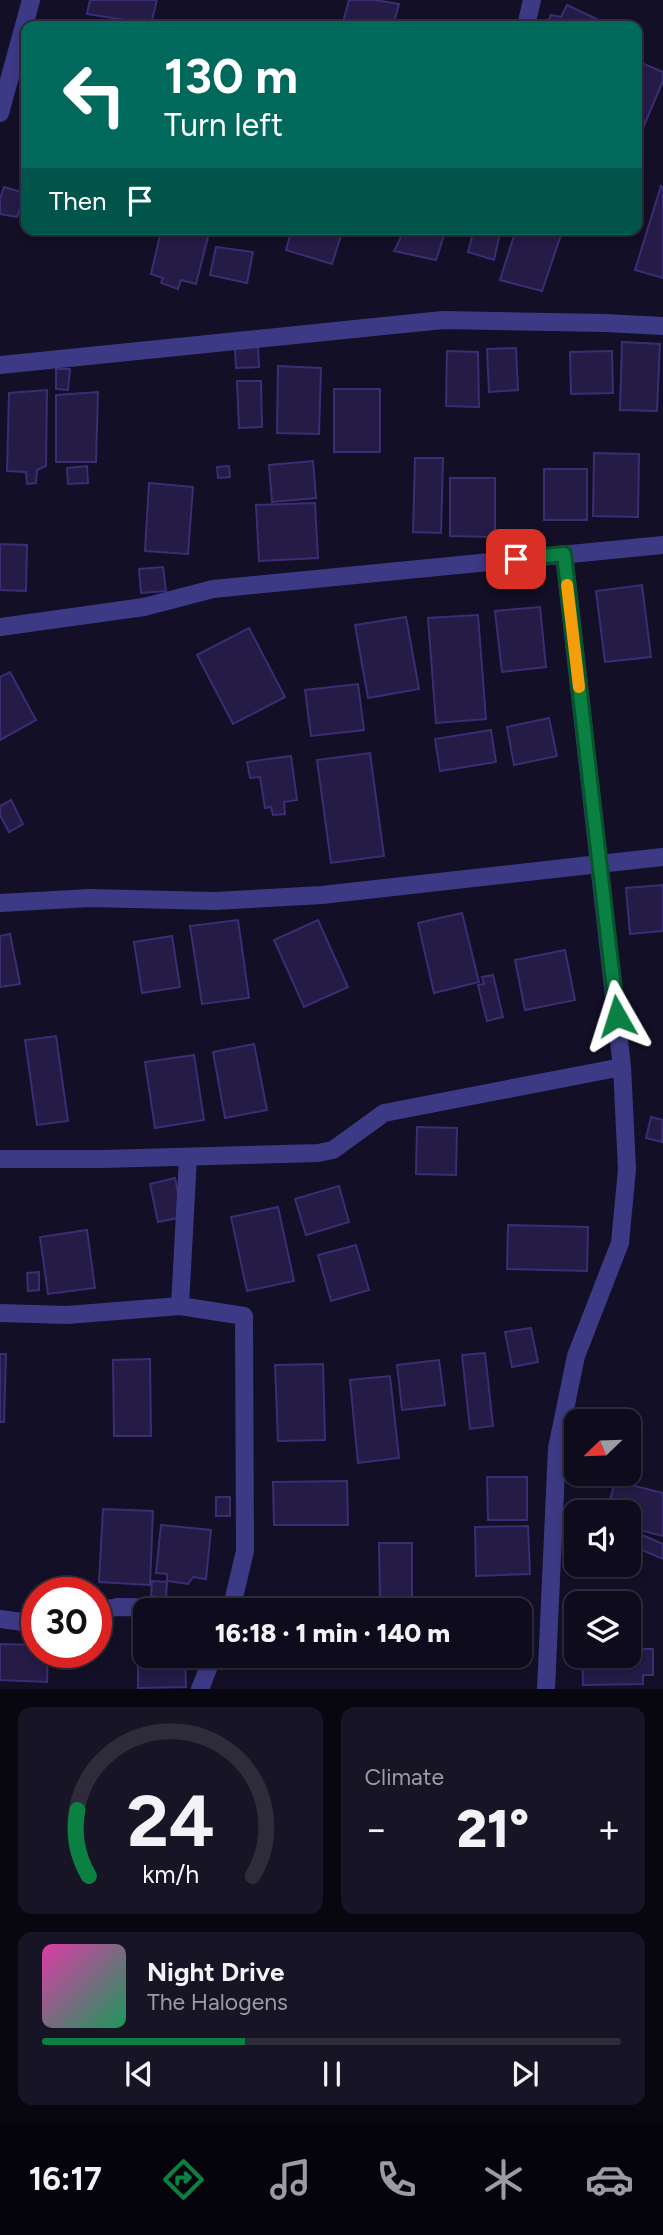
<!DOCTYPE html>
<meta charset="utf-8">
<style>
body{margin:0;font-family:Figtree,sans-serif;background:#171425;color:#f1f3f6;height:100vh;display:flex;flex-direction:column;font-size:26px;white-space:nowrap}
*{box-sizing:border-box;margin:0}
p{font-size:23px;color:#9b9ba3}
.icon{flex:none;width:38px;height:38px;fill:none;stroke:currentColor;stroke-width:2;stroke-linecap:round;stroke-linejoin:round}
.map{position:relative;height:1689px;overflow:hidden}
.panel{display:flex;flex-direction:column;gap:18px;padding:18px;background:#08060f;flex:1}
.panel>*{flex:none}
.banner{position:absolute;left:21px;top:21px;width:621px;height:214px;border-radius:14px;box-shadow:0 4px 10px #0003,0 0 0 2px #2e2b3b;background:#00695c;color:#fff;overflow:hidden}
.needle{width:46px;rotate:247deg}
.tools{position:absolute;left:564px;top:1409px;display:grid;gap:14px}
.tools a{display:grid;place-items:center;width:77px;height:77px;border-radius:14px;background:#0e0b1c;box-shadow:0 4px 10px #0003,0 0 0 2px #2e2b3b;font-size:35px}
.speed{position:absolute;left:21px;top:1577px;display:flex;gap:14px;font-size:35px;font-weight:700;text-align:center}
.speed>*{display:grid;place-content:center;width:91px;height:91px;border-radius:50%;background:#0e0b1c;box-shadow:0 4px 10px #0003,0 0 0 2px #2e2b3b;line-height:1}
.speed .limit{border:10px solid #d22;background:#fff;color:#111}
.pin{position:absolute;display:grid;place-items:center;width:60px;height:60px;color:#fff;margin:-30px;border-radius:14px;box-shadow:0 4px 10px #0006}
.me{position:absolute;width:77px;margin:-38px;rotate:354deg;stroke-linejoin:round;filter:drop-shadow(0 0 5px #0008)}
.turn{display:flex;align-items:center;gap:24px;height:147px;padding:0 28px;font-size:32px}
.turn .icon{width:91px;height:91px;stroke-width:2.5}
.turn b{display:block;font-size:49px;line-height:60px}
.then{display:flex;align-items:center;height:66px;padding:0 28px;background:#0003;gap:14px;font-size:26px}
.big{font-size:52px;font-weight:800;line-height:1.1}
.panel .widget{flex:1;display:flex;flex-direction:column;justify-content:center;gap:10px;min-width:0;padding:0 24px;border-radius:14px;background:#171425}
.panel .dial{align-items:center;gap:0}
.dial svg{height:182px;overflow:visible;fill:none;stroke:#2e2b3b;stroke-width:7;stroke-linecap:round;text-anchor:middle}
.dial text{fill:#f1f3f6;stroke:none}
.song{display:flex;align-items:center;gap:21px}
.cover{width:84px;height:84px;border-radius:10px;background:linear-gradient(135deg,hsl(320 70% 55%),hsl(150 70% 35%))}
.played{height:7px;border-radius:4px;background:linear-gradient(90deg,#0b8043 35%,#2e2b3b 35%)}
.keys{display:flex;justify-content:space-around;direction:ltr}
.heat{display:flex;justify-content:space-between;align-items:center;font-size:38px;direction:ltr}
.panel .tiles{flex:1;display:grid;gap:18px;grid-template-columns:1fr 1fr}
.widget:last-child{grid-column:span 2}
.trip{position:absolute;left:133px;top:1598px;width:399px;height:70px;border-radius:14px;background:#0e0b1c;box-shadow:0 4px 10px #0003,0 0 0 2px #2e2b3b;font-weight:800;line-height:70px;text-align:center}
.tabs{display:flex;height:112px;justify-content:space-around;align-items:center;background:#06040b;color:#9b9ba3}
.tabs .icon{width:49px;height:49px}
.tabs .current{color:#0b8043}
.tabs b{font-size:32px;color:#f1f3f6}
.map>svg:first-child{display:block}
</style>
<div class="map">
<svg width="663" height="1689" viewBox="0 0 663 1689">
<rect width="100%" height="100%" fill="#130f26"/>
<!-- building -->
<path fill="#241b47" stroke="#3b2d73" stroke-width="2" d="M90,0H157L151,24L87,14Z
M349,0H375L399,4L393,26H342Z
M567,5L611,26H546L551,15L561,17Z
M637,61L663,72V81L640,135L637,133Z
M661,186L663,187V278L635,270Z
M4,187L25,193L17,217L0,214V199Z
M30,229H71L70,234L30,231Z
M165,229H210L196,284L181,280L178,289L161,283L163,278L151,274L161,231L165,232Z
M292,229H343L332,264L286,250Z
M398,229H446L436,260L394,251L403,233L397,232Z
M474,229H501L494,260L468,252Z
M516,229H563L542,291L500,280Z
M216,247L253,252L247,283L210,275Z
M622,342L660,344L657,411L620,410Z
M258,347L259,367L236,368L235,348Z
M516,348L518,390L489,392L487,349Z
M447,351L478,352L479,407L446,406Z
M612,351L613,393L571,394L570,352Z
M278,366L321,368L319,434L277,433Z
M56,369H70L68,390L56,389Z
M237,381H261L262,427L239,428Z
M334,389H380V452H334Z
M47,390L46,466L37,470L36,483L27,484L26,472L7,471L9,393Z
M98,392L96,462H56V395Z
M594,453L639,454L638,517L593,516Z
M415,458H443L441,533L413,532Z
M313,461L316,498L272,502L269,465Z
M87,466L88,483L68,484L67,468Z
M229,466L230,477L218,478L217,467Z
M544,469H587V520H544Z
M450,478H495V537L450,536Z
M149,483L193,487L188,554L145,551Z
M315,503L318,558L259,561L256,505Z
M0,544L27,545L26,591L0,590Z
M163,567L166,591L141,593L139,569Z
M642,585L651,657L605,662L596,591Z
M540,607L546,667L502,672L495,611Z
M478,615L486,719L436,723L428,618Z
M406,617L419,689L368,698L355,625Z
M249,628L285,697L233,724L197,655Z
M10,672L36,720L0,740V677Z
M358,684L364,730L311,736L305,690Z
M549,718L557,756L514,765L507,727Z
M491,730L496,762L440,771L435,739Z
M370,753L384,856L331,863L317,760Z
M291,756L297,800L284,802L285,814L273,815L271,807L265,808L260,777L250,778L247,762Z
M11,800L23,824L9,832L0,815V806Z
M663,885V931L630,934L626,888Z
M462,913L479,982L434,993L418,923Z
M238,920L249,998L202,1004L190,926Z
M318,920L348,987L304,1007L274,940Z
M10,934L20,984L0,987V936Z
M172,936L180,987L142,993L134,942Z
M565,950L575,1000L525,1010L515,960Z
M493,975L503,1017L487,1021L478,985L484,984L482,977Z
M56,1036L68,1121L37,1125L25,1040Z
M254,1044L267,1110L225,1118L213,1052Z
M194,1055L204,1120L155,1128L145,1062Z
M651,1117L663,1120L662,1142L646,1138Z
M417,1127L457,1128L456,1175L416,1174Z
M175,1178L183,1217L158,1222L150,1184Z
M339,1186L349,1222L306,1235L295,1199Z
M278,1207L294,1281L247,1291L231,1217Z
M508,1225L588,1227L587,1271L507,1269Z
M87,1230L95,1288L48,1294L40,1237Z
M356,1245L369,1290L331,1301L318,1255Z
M39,1272V1290L28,1291L27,1273Z
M531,1328L538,1362L512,1367L505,1332Z
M485,1353L493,1426L470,1429L462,1355Z
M0,1354H6L4,1422H0Z
M150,1359L151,1436H114L113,1360Z
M439,1360L445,1405L402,1410L397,1365Z
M323,1364L325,1440L278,1441L275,1365Z
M390,1376L399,1458L358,1463L350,1380Z
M487,1477H527V1520H488Z
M347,1481L348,1525H274L273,1482Z
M615,1481L663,1493V1536L628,1527V1512H607Z
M216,1497H230V1516H216Z
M103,1509L153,1511L150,1585L99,1582Z
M161,1525L211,1530L206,1579L193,1577L188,1584L167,1581V1574L156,1573Z
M528,1526L530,1574L476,1576L475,1527Z
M640,1534L663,1544V1559L635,1547Z
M379,1543H412V1600H380Z
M152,1581L167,1582L166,1598L151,1596Z
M628,1642H642V1649H653V1675H643V1684L583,1685L582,1656H628Z
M0,1644L37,1645V1652H48L47,1682L0,1680Z
M138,1650H145V1656H185L186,1687L138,1688Z"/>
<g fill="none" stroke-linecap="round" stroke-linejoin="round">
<!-- minor -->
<path stroke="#3d3a85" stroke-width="18" d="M526,26L532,0
M0,113L31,0
M0,365L443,320L605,323L663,326
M0,627L144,607L213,589L663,545
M0,903L90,898L215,901L322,895L599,864L564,554
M188,1157L180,1306L244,1316L245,1551L231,1610
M0,1159H103L318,1153L333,1150L384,1113L622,1067
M0,1313L67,1315L180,1306
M96,1611L117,1607L232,1608
M0,1619L37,1624
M200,1689L213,1656
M546,1689L557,1448L576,1356L620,1243L627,1169L622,1067L599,864L663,857"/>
</g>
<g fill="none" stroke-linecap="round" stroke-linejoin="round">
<!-- route casing -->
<g stroke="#07532c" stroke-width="18">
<path id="route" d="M516,559L564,554L617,1016"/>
</g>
<!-- route -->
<use href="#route" stroke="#0b8043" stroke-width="12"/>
<!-- slow -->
<path stroke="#f59e0b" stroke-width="12" d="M567,585L579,687"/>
</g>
</svg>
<div class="tools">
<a><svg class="needle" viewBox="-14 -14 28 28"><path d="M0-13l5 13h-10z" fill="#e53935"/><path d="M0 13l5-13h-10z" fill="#9b9ba3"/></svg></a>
<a><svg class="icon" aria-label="sound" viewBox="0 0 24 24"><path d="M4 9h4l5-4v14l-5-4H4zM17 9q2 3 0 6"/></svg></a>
<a><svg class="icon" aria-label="layers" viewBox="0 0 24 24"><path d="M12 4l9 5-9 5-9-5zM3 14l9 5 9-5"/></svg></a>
</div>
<div class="speed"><div class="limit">30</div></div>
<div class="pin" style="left:516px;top:559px;background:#d93025"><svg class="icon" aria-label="arrive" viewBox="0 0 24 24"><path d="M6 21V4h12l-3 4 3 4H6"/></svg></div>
<svg class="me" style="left:617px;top:1016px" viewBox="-20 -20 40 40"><path d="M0-17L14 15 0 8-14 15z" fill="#0b8043" stroke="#fff" stroke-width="4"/></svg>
<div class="trip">16:18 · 1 min · 140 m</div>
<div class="banner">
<div class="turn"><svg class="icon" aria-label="left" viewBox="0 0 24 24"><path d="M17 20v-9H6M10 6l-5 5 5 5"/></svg><div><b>130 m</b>Turn left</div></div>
<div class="then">Then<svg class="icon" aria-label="arrive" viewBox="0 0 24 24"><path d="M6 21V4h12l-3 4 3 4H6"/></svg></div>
</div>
</div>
<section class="panel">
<div class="tiles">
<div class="widget dial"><svg viewBox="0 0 100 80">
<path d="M14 69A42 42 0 1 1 86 69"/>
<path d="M14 69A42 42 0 0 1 9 40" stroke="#0b8043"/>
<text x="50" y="56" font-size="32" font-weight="700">24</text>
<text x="50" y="72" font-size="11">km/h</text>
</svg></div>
<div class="widget"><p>Climate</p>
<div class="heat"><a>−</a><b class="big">21°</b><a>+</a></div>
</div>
<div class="widget">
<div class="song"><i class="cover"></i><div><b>Night Drive</b><p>The Halogens</p></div></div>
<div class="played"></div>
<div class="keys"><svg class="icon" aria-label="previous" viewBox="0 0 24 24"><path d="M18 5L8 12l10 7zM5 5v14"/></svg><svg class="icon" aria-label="pause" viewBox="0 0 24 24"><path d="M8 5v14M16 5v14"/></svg><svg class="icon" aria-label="next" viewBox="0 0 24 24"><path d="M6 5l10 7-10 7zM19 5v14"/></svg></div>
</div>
</div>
</section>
<nav class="tabs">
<b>16:17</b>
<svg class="icon current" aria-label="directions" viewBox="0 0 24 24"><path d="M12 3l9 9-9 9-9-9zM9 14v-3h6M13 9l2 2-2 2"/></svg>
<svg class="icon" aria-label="music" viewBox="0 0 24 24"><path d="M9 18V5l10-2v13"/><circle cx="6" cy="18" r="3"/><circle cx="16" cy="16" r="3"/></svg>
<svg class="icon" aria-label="phone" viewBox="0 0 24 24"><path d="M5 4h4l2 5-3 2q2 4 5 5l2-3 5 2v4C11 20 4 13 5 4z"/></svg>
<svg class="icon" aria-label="climate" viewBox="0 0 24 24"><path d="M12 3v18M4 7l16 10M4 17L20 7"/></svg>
<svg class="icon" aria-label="car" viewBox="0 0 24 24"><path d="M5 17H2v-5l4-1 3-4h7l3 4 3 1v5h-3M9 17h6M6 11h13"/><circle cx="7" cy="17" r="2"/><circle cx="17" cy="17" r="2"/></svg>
</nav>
